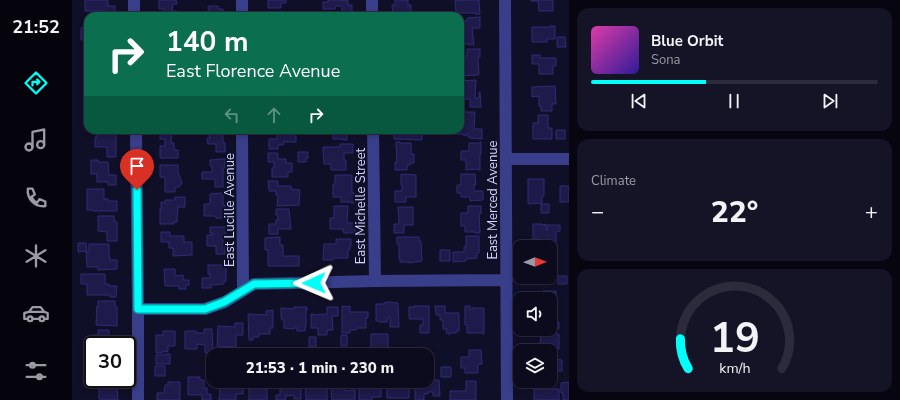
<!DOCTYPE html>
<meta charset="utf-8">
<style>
body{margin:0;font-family:"Nunito Sans",sans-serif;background:#151427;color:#f1f3f6;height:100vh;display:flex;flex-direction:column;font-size:15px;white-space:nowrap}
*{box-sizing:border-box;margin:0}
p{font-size:13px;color:#9a9ba4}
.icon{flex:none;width:22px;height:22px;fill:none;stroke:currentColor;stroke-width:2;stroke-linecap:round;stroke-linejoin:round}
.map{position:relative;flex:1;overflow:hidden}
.side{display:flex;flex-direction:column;gap:8px;padding:8px;background:#070610;width:331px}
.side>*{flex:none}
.banner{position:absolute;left:12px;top:12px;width:380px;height:122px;border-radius:12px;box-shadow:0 2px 6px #0003,0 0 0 1px #2c2b3c;background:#0b6e4f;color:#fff;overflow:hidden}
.needle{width:26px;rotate:89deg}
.fabs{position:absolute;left:441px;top:240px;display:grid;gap:8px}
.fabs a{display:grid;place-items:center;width:44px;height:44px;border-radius:8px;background:#0c0b1e;box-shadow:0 2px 6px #0003,0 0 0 1px #2c2b3c;font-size:20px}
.speed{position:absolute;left:12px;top:336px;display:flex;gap:8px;font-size:20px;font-weight:700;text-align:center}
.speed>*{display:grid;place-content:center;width:52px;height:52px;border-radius:50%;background:#0c0b1e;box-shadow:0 2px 6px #0003,0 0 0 1px #2c2b3c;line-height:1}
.speed .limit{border:2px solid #111;border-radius:6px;background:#fff;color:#111}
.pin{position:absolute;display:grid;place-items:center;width:34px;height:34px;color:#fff;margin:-41px -17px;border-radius:50% 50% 50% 0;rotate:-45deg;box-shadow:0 0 4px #0007}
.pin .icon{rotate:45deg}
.me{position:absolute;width:44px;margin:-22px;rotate:269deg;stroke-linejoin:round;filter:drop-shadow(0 0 3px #0008)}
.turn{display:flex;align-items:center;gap:14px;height:84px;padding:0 16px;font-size:18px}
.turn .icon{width:52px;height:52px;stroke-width:2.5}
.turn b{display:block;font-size:28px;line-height:34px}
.lanes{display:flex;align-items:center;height:38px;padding:0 16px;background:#0003;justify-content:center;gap:20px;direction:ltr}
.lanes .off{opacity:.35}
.big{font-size:30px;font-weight:800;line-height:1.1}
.side .tile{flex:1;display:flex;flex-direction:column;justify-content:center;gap:6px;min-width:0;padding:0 14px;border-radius:12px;background:#151427}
.side .dial{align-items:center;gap:0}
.dial svg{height:104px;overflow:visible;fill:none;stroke:#2c2b3c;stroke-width:7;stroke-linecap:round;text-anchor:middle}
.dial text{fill:#f1f3f6;stroke:none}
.song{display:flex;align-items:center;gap:12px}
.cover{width:48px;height:48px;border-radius:6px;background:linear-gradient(135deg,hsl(320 70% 55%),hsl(250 70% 35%))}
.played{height:4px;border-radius:2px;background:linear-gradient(90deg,#01fffa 40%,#2c2b3c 40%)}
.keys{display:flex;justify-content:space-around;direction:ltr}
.heat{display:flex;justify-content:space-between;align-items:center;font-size:22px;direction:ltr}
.trip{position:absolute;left:134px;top:348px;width:228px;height:40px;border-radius:12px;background:#0c0b1e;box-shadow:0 2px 6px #0003,0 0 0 1px #2c2b3c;font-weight:800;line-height:40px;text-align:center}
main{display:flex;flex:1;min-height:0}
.tabs{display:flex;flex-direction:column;width:72px;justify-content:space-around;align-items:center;background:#05040c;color:#9a9ba4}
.tabs .icon{width:28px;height:28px}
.tabs .active{color:#01fffa}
.tabs b{font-size:18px;color:#f1f3f6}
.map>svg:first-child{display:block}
</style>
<main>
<nav class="tabs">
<b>21:52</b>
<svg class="icon active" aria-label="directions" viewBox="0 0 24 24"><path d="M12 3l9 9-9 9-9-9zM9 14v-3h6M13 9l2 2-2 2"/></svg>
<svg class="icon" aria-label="music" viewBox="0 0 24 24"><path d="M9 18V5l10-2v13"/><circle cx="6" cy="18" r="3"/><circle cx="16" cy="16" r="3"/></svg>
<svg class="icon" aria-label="phone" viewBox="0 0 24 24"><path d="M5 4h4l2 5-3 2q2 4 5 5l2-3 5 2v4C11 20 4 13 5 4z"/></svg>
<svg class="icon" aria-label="climate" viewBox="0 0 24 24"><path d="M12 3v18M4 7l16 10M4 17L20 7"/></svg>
<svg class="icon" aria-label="car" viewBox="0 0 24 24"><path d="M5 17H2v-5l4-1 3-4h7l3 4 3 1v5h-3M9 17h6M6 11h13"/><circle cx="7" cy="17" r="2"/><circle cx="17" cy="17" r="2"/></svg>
<svg class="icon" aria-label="filters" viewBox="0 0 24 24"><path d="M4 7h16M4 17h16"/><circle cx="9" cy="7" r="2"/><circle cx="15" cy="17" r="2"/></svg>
</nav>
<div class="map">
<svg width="497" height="400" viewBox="0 0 497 400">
<rect width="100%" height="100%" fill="#100f28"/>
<!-- building -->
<path fill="#1e1a4a" stroke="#312b76" d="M13,0H36V6H43V15H36L35,11H13Z
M87,0H104L105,4H101L100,11H105V16H92V9H87Z
M196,0H214V3H209V8H196Z
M256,0H276V5H280V14H270V6H264L263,9H251V2H256Z
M323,0H336V5H339V14H321L320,5H323Z
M383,0H407L408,14H403V13H384Z
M459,0H481V11H467L466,1H459Z
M137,6H146V9H151V16H133V14H137V9H136V7Z
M203,12H217V16H203Z
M408,17V28H400L402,45H397V44H388V21H395V18Z
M478,26H483V39H475V42H460V27H478Z
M13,27H16V40H9V28Z
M485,37H493L494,47H485Z
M395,49H408V57H406L407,74L406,75L388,76V56H395Z
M460,55H468V58H484V66H481V74H467V64H460Z
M404,80L403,98H407V92H408L409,107H398V99H390V96H388V84H389V81Z
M483,86L484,104H480V111H469V106H467V96L460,97V87Z
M389,112H403L402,129H410V139L398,138V137H396L397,134H394V136L391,135V134H383V130H388Z
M466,115H476V128H480V139H461V123H466Z
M88,130H100L99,143H102V150H106V158H88V146H93V139H88Z
M138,130H151V143H153V152H144V144H136L135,138H138L137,135H138Z
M205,130H224V142H212L211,145H206V149H197V139H205Z
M261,130H275V140H271V139H261Z
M322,130H350V140L322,139Z
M484,130H493V139H484Z
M25,132H44V157H35V147H23V137H25Z
M324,142H328V143H339V154H342V163H338V165H335V170H323V162H325Z
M408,142H409V154H408V170H406V169L394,170V160H389V151H397V143H408Z
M268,144H281V153H272V160H274V170H259V164H252L251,147H268Z
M226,152H236V158H234V162H226Z
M196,153H206V159H214V163H220V172H216V177H200V168H202V162H196Z
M149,159H153V168H151V187H143V179H130V172H140V166H138V160Z
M19,160H26V162H36L37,175H44V185H36V182H25V174H19Z
M88,165H106V172L110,183L107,187H103V192H93V177H88Z
M329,174L344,175V197H334V202H323V191H330V185H329Z
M389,174H403L404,185L402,184V191H411V200L398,201V197H389V193H385V185H389Z
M263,175H280V193H282V203H279V202H269V197H261V184H263Z
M456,179H472V196H470V203L456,204Z
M196,181H206V186H219V189L228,190L227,205L205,206L206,195H204V191H197Z
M488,186H497V202H488Z
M15,189H32V199H36V201H45V211H21V210H15Z
M149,193H151V205H153V210L154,209V218H144L143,216H132V204H138V194Z
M103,197H113V207H106L105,222H102V224H88V209H89V202L93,203V200H103Z
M469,204H477V213H469Z
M262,206H276L275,223H283V233H272V232H271V229H258V218H262Z
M396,206H409V214H407L408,233H403V232H393V226H389V213H396Z
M326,207H341V225H332V233H322V224H327Z
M204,209H217L219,229H206V234H197V224H204V220H206V216L204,215Z
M26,216H42V221H44L45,223V241H35V232L26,231Z
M461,224H470V225L474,224V230H476L475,225H488V231L484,232V244H485V251H478V247H467V239H461Z
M138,227H154V233H153V235H151V245H153V254H144V246H135V235H141V233H138Z
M89,232H98V236H112V242H120V255L101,256V248H97V242H89Z
M394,236H407V253H405V258L394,259V261L381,262V252H392V247H394Z
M208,237V245H211V256H227V266H196V250H193V238Z
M325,237H347V241H349L350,261L337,263V262H328V259H327V244H325Z
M264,239H279V246H278V250H276V258H261V260H251L252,244H264Z
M6,243H14L15,251L6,252Z
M17,244H37V257H38V260H45V269L26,270V267H15L14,252H17Z
M368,250H378V261H368Z
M136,265H154V281H152V284L139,285V288H130V278H138V274H136Z
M92,269H103V276L111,275V280H117V285H114V289H107V286H93Z
M9,274H33V284H37V286H45L44,297H38V295H15V284H9Z
M486,276H495V284H486Z
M471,291H484V312H478V299H463V294H471Z
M26,301H43V306L45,307V326L24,325L25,306L26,307Z
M316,302L326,303L327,327H318V317H316L315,322H307V321H304V304H312V303Z
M270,306L277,307V306H278V312H296V318H294V328H285L284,330H278V333H270Z
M342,306H357V333H348V325H351V319H337V307H342Z
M363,306H373V313H387V331H384V333H378V334H376L375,333H374L375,329H371V320H368V315H364Z
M393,306H398V309H401L400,308H412V334H411V333H395V325H393Z
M222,307H235V310H234V327H233V331H225V328H222V329L212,328V320H210L209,317V308L222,309Z
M255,307H266V316H260L261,330H255V335H246V328H239V314H242V315L255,314Z
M201,310V328H198V334H187V337H181V340H177L176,314L194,315V311Z
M478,322H487V329H484V334H487V349H481V344H468L469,334H461V329H478Z
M163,323H171V335H164V347L145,346L146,326L163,327Z
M132,329H140L141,353H133V345L125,344V349H113V331H124V333H132Z
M26,330H37V342H39V344L45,345H26V343L20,344V335H26Z
M91,331H103V346H96V351L95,352L91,351V353H84V335H92L91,334Z
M299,334H316V348H299Z
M269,335H275V346H269Z
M237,337H244V347H237Z
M397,350H409L410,364H406V373H393V368H389V357H397Z
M94,354H98V364H84V355H94Z
M478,359L490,360V371H483V379H478V382L473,381H478Z
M83,366H93V376H83Z
M369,367H379V377H369Z
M116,377H128V380H132V388H135V394H139V400H130V395H116Z
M367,380L368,396H361V392H356V394H352V400H343V381Z
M147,381L154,382V381H172L171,394H164V400H147L148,388H147Z
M208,381H215V383H219V381H224V383H229V399H222V395L215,396V395H213L214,400H204V395H208Z
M287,381L309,382V397H300V400H287Z
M315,381H328V387L337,386V398H315Z
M394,381H404V400H378V391H394Z
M96,382H108V400H85V393H92L93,385H96Z
M497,382V400H491V393H489V383Z
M247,383H255V400H234L233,384Z
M27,385H45L46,400H31V399H27Z
M177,386H183V389L191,388V389H195V400H177Z
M273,387V391L283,390V400H260L259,388Z
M462,389H487V400H462Z"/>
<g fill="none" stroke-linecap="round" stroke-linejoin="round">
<!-- minor -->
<path stroke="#383e89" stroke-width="12" d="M62,0V16
M170,0V16
M300,0V16
M433,0L435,400
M64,130L66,309V400
M170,130L171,290
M301,130L303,281
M434,159H497
M66,309H133L153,302L182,284L303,281L435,280"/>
</g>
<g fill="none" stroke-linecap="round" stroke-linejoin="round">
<!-- route casing -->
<g stroke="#01a6a2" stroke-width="10">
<path id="route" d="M65,190L66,309H133L152,302L182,284L242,283"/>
</g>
<!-- route -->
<use href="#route" stroke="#01fffa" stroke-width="7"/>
</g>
<g text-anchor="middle" stroke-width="4" stroke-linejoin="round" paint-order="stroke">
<!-- street labels -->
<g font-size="13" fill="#d5d6ff" stroke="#100f28">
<text transform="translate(420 200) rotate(-90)" y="5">East Merced Avenue</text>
<text transform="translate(288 206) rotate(-90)" y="5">East Michelle Street</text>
<text transform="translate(157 210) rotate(-90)" y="5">East Lucille Avenue</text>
</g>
</g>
</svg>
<div class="fabs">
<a><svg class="needle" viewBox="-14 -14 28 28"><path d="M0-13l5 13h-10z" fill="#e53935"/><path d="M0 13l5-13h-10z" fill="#9a9ba4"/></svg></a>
<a><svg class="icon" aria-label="sound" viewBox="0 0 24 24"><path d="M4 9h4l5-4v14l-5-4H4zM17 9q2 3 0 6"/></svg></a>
<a><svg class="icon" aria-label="layers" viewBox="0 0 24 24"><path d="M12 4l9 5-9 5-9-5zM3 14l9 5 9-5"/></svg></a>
</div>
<div class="speed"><div class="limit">30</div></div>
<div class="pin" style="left:65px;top:190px;background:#d93025"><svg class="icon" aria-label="arrive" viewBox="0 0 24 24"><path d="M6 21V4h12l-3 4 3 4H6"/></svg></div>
<svg class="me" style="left:242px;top:283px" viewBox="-20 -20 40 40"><path d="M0-17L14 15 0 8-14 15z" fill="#01fffa" stroke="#fff" stroke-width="4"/></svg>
<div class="trip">21:53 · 1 min · 230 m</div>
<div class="banner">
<div class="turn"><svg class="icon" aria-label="right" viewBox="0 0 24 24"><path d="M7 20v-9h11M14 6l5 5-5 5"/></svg><div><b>140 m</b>East Florence Avenue</div></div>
<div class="lanes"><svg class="icon off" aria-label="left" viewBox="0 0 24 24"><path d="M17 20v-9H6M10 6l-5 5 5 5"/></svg><svg class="icon off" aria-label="ahead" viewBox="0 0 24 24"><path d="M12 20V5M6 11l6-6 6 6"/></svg><svg class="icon" aria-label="right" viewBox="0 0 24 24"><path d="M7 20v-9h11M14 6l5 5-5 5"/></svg></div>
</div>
</div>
<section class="side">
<div class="tile">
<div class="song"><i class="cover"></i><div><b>Blue Orbit</b><p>Sona</p></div></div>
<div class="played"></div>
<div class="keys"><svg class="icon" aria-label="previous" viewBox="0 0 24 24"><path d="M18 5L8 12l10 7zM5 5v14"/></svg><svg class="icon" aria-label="pause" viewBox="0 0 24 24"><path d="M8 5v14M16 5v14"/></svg><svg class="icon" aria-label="next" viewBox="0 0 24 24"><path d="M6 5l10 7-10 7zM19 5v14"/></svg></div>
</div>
<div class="tile"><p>Climate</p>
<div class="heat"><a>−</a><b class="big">22°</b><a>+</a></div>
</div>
<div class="tile dial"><svg viewBox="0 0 100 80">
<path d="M14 69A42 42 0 1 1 86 69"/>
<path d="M14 69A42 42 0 0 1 8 46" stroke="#01fffa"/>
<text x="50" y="56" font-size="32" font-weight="700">19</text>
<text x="50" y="72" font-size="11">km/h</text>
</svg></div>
</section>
</main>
